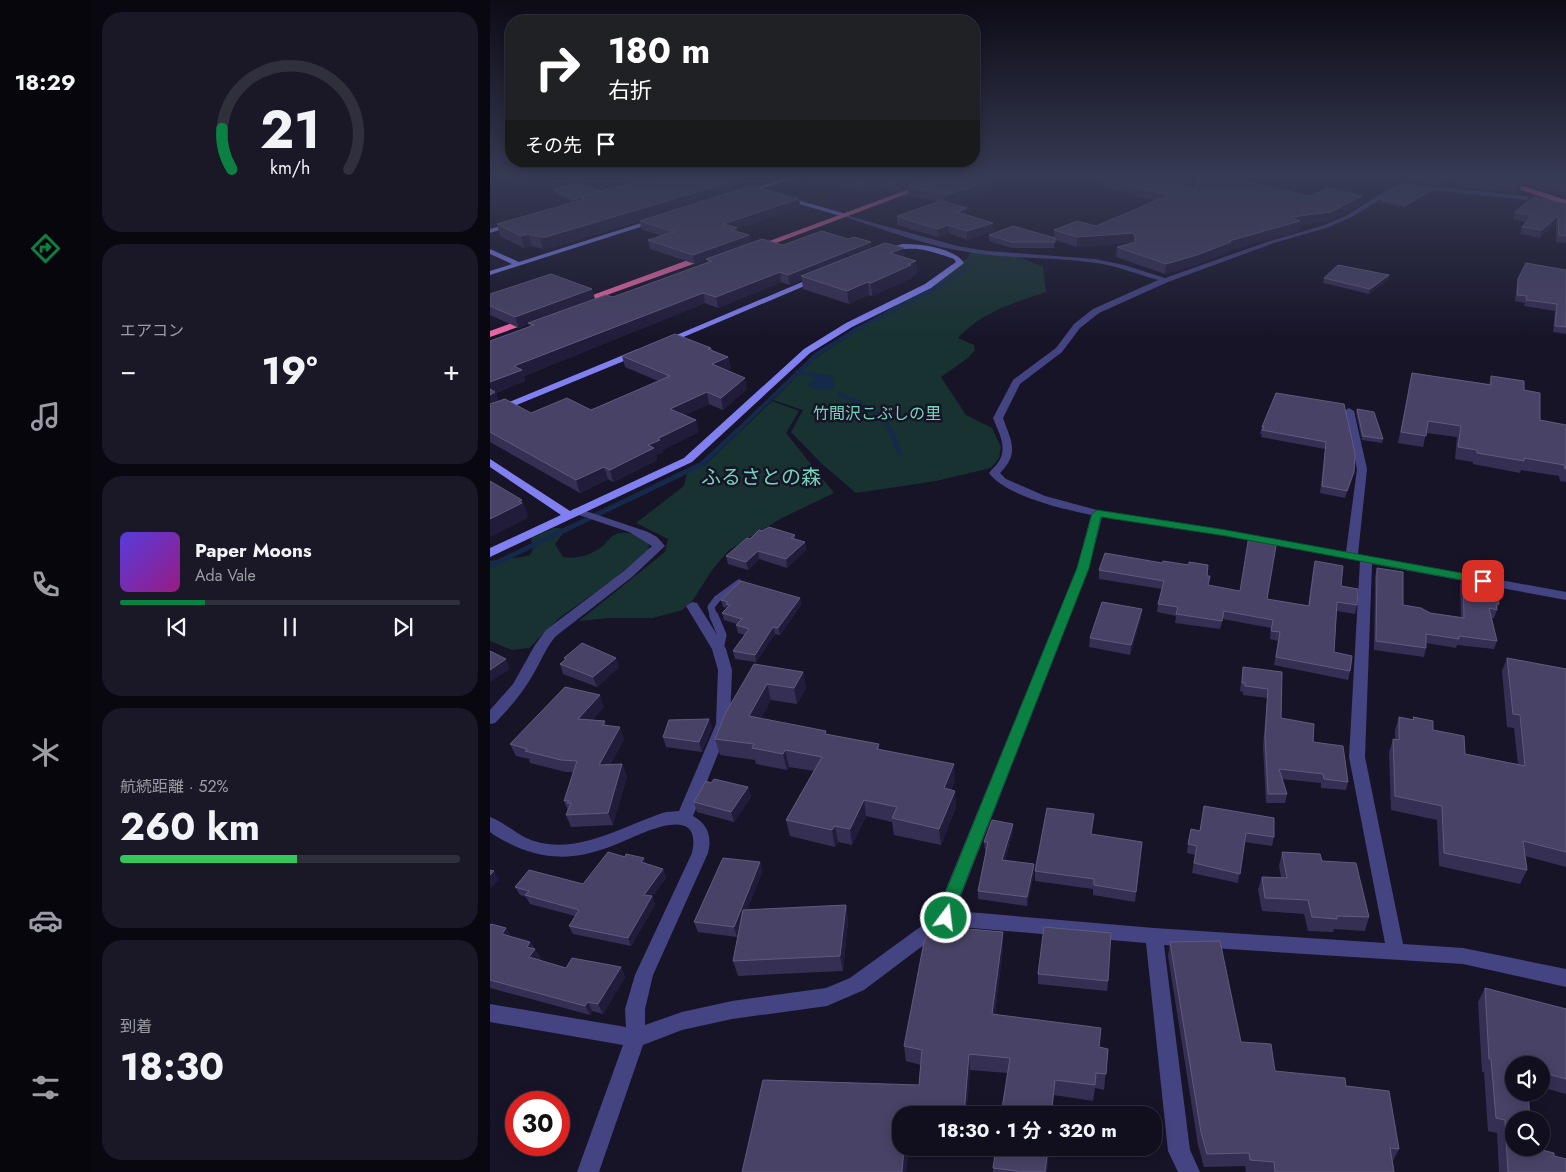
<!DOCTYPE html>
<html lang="ja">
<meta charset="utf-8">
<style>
body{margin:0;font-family:Jost,"Noto Sans JP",sans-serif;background:#1a1827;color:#f1f3f6;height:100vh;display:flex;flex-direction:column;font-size:19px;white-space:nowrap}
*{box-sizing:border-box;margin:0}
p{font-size:16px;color:#9c9ca4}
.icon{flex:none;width:28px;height:28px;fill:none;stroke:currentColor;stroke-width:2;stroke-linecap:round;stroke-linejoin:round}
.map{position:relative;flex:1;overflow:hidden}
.sheet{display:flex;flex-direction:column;gap:12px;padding:12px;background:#090810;width:400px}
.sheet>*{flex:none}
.guide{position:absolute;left:15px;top:15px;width:475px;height:152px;border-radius:20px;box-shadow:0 2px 12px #0003,0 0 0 1px #302f3c;background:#202124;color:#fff;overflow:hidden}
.tools{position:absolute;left:1015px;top:1056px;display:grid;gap:10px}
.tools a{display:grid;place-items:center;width:45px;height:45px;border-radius:50%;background:#110f1e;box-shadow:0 2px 12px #0003,0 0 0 1px #302f3c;font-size:25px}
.speed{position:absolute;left:15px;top:1091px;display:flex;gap:10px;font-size:25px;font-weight:700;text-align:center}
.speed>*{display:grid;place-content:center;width:65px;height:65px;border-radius:50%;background:#110f1e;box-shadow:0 2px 12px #0003,0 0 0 1px #302f3c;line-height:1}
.speed .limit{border:8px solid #d22;background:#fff;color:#111}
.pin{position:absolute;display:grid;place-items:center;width:42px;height:42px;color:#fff;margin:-21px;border-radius:10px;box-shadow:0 2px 8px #0006}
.me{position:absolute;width:55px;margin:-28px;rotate:15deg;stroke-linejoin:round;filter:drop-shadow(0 0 4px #0008)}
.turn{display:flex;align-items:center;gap:18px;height:105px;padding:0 20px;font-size:22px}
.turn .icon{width:65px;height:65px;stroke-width:2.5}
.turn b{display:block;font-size:35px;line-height:42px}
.then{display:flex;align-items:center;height:48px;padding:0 20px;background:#0003;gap:10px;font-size:19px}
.big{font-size:38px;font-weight:700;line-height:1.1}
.sheet .tile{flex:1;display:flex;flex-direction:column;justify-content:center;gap:8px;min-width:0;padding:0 18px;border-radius:20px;background:#1a1827}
.sheet .dial{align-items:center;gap:0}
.dial svg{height:130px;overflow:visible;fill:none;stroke:#302f3c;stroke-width:7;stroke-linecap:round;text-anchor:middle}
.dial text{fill:#f1f3f6;stroke:none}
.song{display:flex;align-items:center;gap:15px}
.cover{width:60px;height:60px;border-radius:8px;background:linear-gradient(135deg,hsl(250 70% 55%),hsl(310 70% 35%))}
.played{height:5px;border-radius:2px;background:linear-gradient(90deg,#0b8043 25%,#302f3c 25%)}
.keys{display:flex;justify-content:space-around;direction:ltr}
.heat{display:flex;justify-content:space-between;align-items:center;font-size:28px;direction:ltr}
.charge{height:8px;border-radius:4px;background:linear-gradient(90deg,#34c759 52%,#302f3c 0)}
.trip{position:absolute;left:402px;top:1106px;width:270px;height:50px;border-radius:20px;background:#110f1e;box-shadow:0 2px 12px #0003,0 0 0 1px #302f3c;font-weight:700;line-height:50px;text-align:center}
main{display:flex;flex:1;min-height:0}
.tab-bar{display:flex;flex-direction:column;width:90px;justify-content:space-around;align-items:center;background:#07060c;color:#9c9ca4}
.tab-bar .icon{width:35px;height:35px}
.tab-bar .on{color:#0b8043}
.tab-bar b{font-size:22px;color:#f1f3f6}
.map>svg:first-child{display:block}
</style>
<main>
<nav class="tab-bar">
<b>18:29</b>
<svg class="icon on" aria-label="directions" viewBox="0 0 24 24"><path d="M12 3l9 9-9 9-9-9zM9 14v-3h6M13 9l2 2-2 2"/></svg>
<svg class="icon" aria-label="music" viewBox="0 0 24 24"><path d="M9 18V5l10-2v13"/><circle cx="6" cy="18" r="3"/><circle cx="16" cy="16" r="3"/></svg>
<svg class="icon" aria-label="phone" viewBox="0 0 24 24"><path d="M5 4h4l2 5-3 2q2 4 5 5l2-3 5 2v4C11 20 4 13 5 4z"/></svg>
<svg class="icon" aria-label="climate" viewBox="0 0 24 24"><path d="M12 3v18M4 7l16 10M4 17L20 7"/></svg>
<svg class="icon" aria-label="car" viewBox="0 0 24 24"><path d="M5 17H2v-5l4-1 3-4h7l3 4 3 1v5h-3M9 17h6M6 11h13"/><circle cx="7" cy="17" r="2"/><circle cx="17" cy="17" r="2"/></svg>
<svg class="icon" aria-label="filters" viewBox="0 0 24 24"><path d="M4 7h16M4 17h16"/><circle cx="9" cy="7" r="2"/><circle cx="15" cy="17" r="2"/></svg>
</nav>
<section class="sheet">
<div class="tile dial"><svg viewBox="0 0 100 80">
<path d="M14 69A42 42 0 1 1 86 69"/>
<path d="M14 69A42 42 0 0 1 8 44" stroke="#0b8043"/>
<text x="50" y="56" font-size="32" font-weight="700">21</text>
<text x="50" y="72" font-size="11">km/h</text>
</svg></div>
<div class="tile"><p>エアコン</p>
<div class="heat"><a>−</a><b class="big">19°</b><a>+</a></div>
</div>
<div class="tile">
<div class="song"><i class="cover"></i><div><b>Paper Moons</b><p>Ada Vale</p></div></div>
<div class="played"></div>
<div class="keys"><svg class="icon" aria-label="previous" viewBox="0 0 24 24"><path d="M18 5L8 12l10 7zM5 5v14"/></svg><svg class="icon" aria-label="pause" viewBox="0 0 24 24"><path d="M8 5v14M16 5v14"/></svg><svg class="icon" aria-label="next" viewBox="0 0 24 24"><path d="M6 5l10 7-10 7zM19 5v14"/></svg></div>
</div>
<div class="tile"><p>航続距離 · 52%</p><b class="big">260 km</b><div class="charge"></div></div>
<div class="tile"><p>到着</p><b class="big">18:30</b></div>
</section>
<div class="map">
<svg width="1076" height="1172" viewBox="0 0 1076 1172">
<rect width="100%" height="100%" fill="#171428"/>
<!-- green -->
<path fill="#173230" d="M480,250L527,256L553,267L556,292C523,303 491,312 468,338L484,345L485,350L478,358L451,377L476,415L502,428L511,447L509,458L501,468L446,481L366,493L331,463L301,432L313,410L283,400L324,359L478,258Z
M282,401L309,411L296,433L344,493L292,518L239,550L222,570L203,600L192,610L163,618H119L89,621L175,552L178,539L146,523L194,486L197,472L214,466Z
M64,528H70L74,532L65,544L73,557C86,560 104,554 114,545C121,537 124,532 137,533C144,534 153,539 160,542L158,551L124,579L68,619L39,648L22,650L0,641V561C14,558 26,559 40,555L43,549L41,538Z"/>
<!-- water -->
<path fill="#152a4b" d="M35,175H64L0,189V182Z
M337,374L344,376V388C335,393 325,389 316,385L325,379Z"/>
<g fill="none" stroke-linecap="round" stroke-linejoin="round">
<!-- stream-far2 -->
<path stroke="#152a4b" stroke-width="3" d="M450,287L479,266"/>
<!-- stream-far1 -->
<path stroke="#152a4b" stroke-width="4" d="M307,372L332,376
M350,394C371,403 389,411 401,431
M247,431L327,354L367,329L452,285"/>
<!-- stream -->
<path stroke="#152a4b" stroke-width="5" d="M400,430L410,453
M0,566L212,464L248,430"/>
<!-- lane-far1 -->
<path stroke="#454482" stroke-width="7" d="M224,618L221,607L227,599L249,583"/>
<!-- lane -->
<path stroke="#454482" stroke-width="9" d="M224,616L232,635L229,649"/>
<!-- street -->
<path fill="#454482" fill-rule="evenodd" d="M912,183L1036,196L1039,198L1036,200L912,187L860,218L836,228L784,243L678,282L609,313L590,328L572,352L530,384L513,418C521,441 530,453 510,473L516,479L555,496L607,510L736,530L856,552L867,469L854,411L859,408L864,411L877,469L868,554L1076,592V600L882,564L875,757L913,944L973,948L1076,969V987L973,964L674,945L700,1150L710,1172H688L678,1151L656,943L459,926L374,990L337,1006L242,1019L192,1030L153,1045L109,1172H87L133,1045L0,1022V1004L136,1027L135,1009L145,975L202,853C213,803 155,832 134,841C123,846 112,850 100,853C64,862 35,854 4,835L0,832V817C16,823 28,836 44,841C90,855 134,825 176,812L189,811L226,724L228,670L222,649L196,606L202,602L207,603L236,649L242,670L240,724L203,816C218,824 222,837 218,853L163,975L155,1009V1025L192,1012L242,1001L336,988L360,978L448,914L451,901L587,568L601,515C573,509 516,496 499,473C502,469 507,465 509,461C518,447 508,431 503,418L523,380L566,348L584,324L603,309L668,280C647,274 627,266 606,263C565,257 524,259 484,253C439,247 395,230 352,216V214L467,246L498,251L605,259L634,265L675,278L780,241L832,226L856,216L903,186ZM612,517L736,536L870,561L859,757L895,943L664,928L466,911L469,901L599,568Z
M87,508L158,532L167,537L175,546L142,577L66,636C56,647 51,661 44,673C33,692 20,708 5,723L0,724V710L23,684L45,645L56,630L134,571L162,546L139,532L83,513L81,511L83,509Z"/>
<!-- secondary -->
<path fill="#8180f1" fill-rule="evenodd" d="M305,175H313L255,194L250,193Z
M294,196L356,214L357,215L354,217L292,199V197Z
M167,218L170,220L169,221L0,275V271L22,264L0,254V249L29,262Z
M24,222L26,223V225L0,233V229Z
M412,244C429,243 465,248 474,263L441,288L362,327L320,353L202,462L0,557V548L71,515L0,467V459L80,511L194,458L314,349L356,323L435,284L466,262L464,259C432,248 424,245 391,254L387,252Z
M324,277L331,279L177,344L170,342Z
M148,349L151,350V354L0,416V410Z"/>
<!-- highway -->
<path fill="#ee67aa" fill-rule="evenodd" d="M457,175H467L265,251L258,249Z
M992,175H1001L1076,200V205L992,177Z
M217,253L221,256L220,258L89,305L86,306L81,303Z
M41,316L45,317V321L0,337V331Z"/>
</g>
<!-- wall -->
<path fill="#362f54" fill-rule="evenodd" d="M314,175H544L459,203L477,208V215L504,231L477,240L459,233L448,237L407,225V216L448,202L418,195V187L405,192L388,187L374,192L322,179L314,176Z
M579,175H793L792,176L774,179L773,181L763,183L819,196H872L870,205L840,221L810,225L809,231L740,250V251L706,265L675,274L626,257L627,247L644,242L587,247L565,240L564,248H521L499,241V235L564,238V230L606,226L666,201L614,187V183ZM711,175L704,188L700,187L707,176Z
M920,175H1076V198L1016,178L1031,184L1029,190L1025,193L967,187L966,178L954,185L918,182Z
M63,189L112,191L248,190L309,199L310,207L247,229V232L261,243L293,245L381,248H414V258L426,261L427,274L422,276V278L382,296L379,295L359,304L313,289L312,280L300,285L291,282L228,308L215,303L34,376L35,381L6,393L8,401L41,413L101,410L168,381L135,367L132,356L221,348L222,350L238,357L241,368L236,370L257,389L233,410L219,404L195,415L206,420L208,432L172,450L173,452L166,455L167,460L123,482L118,479L90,493L0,442V341L40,327L39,324L29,328L0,315V294L102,289L105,299L123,297L217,262V260L205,264L160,249L158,240L172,236L151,229L150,221L206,204L60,248L53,249L42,246L34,248L10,236L7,224L84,203L64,192Z
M943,189L942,192L915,208L890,203L891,200Z
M1076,204V243L1066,242V223L1050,238L1030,234L1032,227L1036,222L1023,219L1025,212Z
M1076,270V334L1063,332L1065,311L1034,306L1035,303L1025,301L1027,285L1028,279Z
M899,275L898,280L879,294L833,283L834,278Z
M922,373L999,384L1001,376L1034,390L1050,420L1076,425V482L1070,481L1069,476L1031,470L1030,473L983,464V462L965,459L967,437L936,433L933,447L908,443Z
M854,404L862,479L855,498L830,493L835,449L771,437L772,434H770L772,427Z
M867,409L893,439L892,443L872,440L866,413Z
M305,535V539L315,542L316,550L297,568L269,559L258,570L238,564L236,556L260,539Z
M825,561L851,586L867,605L865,614L847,611L844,652L860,671L858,680L784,665L788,641L780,639L781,628L733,619L730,629L685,623L686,616L667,612L668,604L672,589L609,579V570L717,576L718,585L777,599L818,606L823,570Z
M887,568L913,605L940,613L971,617L970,584L973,576L1009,604L1004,618H1001L1007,641L1004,649L967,645L966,648L936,643V648L934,657L884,650L885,577Z
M310,598L311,605L290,635L285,634L266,662L245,659L243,651L255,635L248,633L246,625L247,624L234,620L232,613L237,608L233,607L231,600Z
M651,618L640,655L599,647L600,638Z
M74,658H126L129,667L107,687L73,674L70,664L75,660Z
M1017,658L1076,669V867L1035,856L1037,870L1030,884L949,866L947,820L901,810L899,752L903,739H905V730L909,717L923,720V717L943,730L975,754L1028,764L1024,728L1017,727L1012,671Z
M264,664L313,672L316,688L307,704L281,700L271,718L337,734L389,744V749L465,780L461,790L466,807L451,845L404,835L402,822L376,816L362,845L348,842L345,847L300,836L296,820L324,771L299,767L297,770L266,764L265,760L230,755L225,739Z
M753,667L792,672L791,718L823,742L858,782L856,790L831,788V783L792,779L797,794L795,803H776L773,746L777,698L753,695V692L750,691Z
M114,707L102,720L115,721L116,726L134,739L120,765L132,764L137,776L123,825L81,827L76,815L78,811L74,801L83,772H76L40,763L39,759L26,756L20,744Z
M219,719L222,728L212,752L176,747L173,737Z
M221,783L258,787L261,797L244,822L207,812L204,802Z
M714,806L784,837L782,846L754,842L748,883L702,873L705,855L697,853L698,844L710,831Z
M604,814L601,834L652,842L645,902L603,895V889L545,881V871Z
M523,824V832L515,860L544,873L537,906L488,899V891L496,851L495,850L494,842Z
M792,852L832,861L879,917L875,931L844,929L843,932L818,931L814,914L772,911L768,890L772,877H791L789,866Z
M270,862L272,872L257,910L356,905L358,920L353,971L248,976L243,961L249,931L247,937L208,932L204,922Z
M156,864L173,869L176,878L162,897L165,905L141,946L83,934L79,926L85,916L40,904L36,897L30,895L25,887L93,884Z
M0,925L16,928L21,937L40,942L51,958L49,960L76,968L131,967L135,977L113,1014L102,1011L100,1015L0,988Z
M680,942L751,1042L785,1071L856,1086L909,1149L903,1161L904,1172H756L755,1166L714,1167L708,1145L678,956Z
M513,948L505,1014L609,1047L618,1049L614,1090L605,1088L603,1101L564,1095L562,1115H511L518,1073L480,1070L476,1115H411V1148H419L416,1172H252L429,1085L431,1065L416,1061L414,1046Z
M548,974L618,981L617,991L548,984Z
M995,988L1076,1009V1094L1051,1087V1065H1024V1148L1064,1156L1076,1172H1009L1007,1133L998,1131L994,1072H992L988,1002Z
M506,1148H559L557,1172H503V1168Z"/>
<!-- shaded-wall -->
<path fill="#221c3b" d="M428,175H453L418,186V187L405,192L404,183Z
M518,175H544L456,204V195Z
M703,175H715L707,176L698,190L699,181Z
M764,175H793L792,176L774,179L773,181L743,187L744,179Z
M963,175H967L966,178L954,185L955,179Z
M387,179L388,187L374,192V183Z
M247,180L248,190L60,248L53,249L50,237Z
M1031,184L1029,190L1025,193L1027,186Z
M943,189L942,192L915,208L916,205Z
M872,196L870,205L840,221L810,225L809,231L740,250V251L706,265L675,274L676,264L802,217Z
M90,198L91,201L84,203L83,200Z
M309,199L310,207L247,229L248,237L233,224Z
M477,208V216L467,212Z
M1068,216L1066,223L1050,238L1052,230Z
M503,223L504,231L477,240V231Z
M458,225L459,233L448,237L447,229Z
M644,233V242L587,247V237Z
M38,234L42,246L34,248L31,236Z
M259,235L261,244L216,259L217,260L205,264L203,255Z
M381,242L382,251L311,276L312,280L300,285L298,275Z
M414,248L415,260L400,253Z
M426,261L427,274L422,276V278L382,296L381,283Z
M290,272L291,282L228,308L226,297Z
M899,275L898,280L879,294L880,289Z
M378,282L379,295L359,304L357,291Z
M102,289L105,300L38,323L39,324L29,328L25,317Z
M213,293L215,303L34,376L35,381L6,393L9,404L0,408V382L24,366Z
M238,357L241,368L224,375L222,364Z
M255,378L257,389L233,410L231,398Z
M217,392L219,404L183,421L180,409Z
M206,420L208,432L172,450L173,452L166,455L167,460L123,482L120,470L158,445L169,438Z
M114,467L118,479L90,493L86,480Z
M864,472L862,479L855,498L857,491Z
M32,500L38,514L37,515L38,518L0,537V519Z
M315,542L316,550L297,568L296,559Z
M268,551L269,559L258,570L256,562Z
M310,598L311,605L290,635L288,628Z
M652,609L651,618L640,655L641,645Z
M283,627L285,634L266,662L265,655Z
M126,658L129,667L107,687L103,677Z
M16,659L20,669L0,682V670Z
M313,672L316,688L307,704L304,688Z
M277,684L281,700L263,732L259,716Z
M110,695L114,707L92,731L88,719Z
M219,719L222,728L212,752L209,742Z
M130,727L134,739L113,777L109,765Z
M295,750L299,767L297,770L293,754Z
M132,764L137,776L123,825L118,813Z
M464,764L465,780L455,805L454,788Z
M258,787L261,797L244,822L241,812Z
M465,791L466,807L451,845L449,829Z
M374,800L376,816L362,845L360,829Z
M523,824V832L512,869V860Z
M345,826L348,842L345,847L342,830Z
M154,858L157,867L151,862Z
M270,862L272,872L247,937L244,927Z
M544,864V873L537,906V897Z
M173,869L176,878L162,897L165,905L141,946L138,938L154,895Z
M4,871L9,880L0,889V875Z
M356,905L358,920L353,971L350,956Z
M16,928L22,938L12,934Z
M513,932V948L503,1029L502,1014Z
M40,942L44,950L45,949L51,958L44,967L39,957L37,947Z
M131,967L135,977L113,1014L108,1004Z
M98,1002L102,1011L100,1015L95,1006Z
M479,1054L480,1070L476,1115H474Z
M565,1080L562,1115H561Z
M414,1148H419L416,1172H412Z
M558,1148H559L557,1172H555Z"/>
<!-- building -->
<path fill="#484266" stroke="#605b7d" d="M170,175H226L247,180L56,237H50L38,234L31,236L7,224L95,199L90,197Z
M338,175H428L404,183L387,179L374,183Z
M450,175H518L456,195L418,186Z
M615,175H631L643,176L686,186L704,188L712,175H764L744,179L819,196L839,188L872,196L841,212L802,217L810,221L739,241L741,242L707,255L676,264L627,247L646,242L644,233L587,237L564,230L587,221L606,226L679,195L614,179L619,176Z
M670,175H703L699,181Z
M920,175H963L955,179Z
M968,175H1007L1031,184L1027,186L969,180Z
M1027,175H1076V191Z
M88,183L112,191L90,197V198L83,200L63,189Z
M261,186L309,199L233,224L247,228L242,230L259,235L203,255L158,240L184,232L150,221Z
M908,187L943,189L916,205L891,200Z
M1045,197L1076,204V236L1069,235L1068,216L1052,230L1032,227L1042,215L1025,212L1038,201Z
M451,201L477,208L467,212L503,223L477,231L458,225L447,229L407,216Z
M523,226L565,238V242H521L499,235Z
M332,231L358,239L364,237L381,242L298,275L290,272L226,297L213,293L24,366L32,370L0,382V341L44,325L38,323L116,295L123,297L222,261L216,259L272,239L293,245Z
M395,243L414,248L400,253L426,261L418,264L421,265L381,283L378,282L357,291L311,276Z
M1036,263L1076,270V327L1065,326L1067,304L1036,300L1037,296L1027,295L1028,279Z
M848,265L899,275L880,289L834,278Z
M61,274L102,289L25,317L0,306V294Z
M185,334L221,348L218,349L238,357L222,364L255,378L231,398L217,392L180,409L206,420L169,438L168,439L170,440L158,445L164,448L120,470L114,467L86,480L0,432V404L15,399L41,413L77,398L101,410L180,376L132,356Z
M922,373L1001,385V376L1034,381V390L1050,393V420L1076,425V469H1075L1074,465L1034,458V461L987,453V450L968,447L971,426L938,421L936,436L911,432Z
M0,389L5,392L0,395Z
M786,393L854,404L865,453L864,472L857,491L832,486L836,442L772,430L774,427H772Z
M867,409L884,412L893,439L873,436Z
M0,481L32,500L29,501L32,503L0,519Z
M279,527L305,535L301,538L315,542L296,559L268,551L256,562L236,556L257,538L260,539L269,530L272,531Z
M759,536L787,540L777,599L819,606L825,561L853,566L851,586L868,589L867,605L847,602L844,652L862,656L860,671L786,657L790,632L781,631L783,620L734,611L732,621L686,614L688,607L668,604L674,581L609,570L615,553L672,563L673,561L699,565V562L718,565L717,576H720L718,585L750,591Z
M887,568L913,572V605L931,608L940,613L974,618L973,576L1008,582L1009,604H1006L1007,610L999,608L1007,641L969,636V639L936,634V648L886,641Z
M251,581L310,598L288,628L283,627L265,655L243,651L259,629L246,625L252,619L232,613L240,605L236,604L238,602L231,600Z
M612,602L652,609L641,645L600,638Z
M92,643L126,658L103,677L70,664L76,659L74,658Z
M0,651L16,659L0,670Z
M1017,658L1076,669V852L1033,841L1037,870L954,853L952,806L905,796L903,739L909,740V717L924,720L923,717L943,721V730L974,736L975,754L1035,766L1030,715L1023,714Z
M264,664L313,672L304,688L277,684L259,716L336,731L335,734L389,744L387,749L464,764L454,788L465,791L449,829L402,818L407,807L374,800L360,829L345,826L342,830L296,820L332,757L295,750L293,754L262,748L264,744L225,739L236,712Z
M753,667L792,672L791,718L824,724L823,742L853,746L858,782L834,779L833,774L789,769L797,794H778L775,737L778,689L755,686V683H752Z
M75,687L110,695L88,719L115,721L112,725L130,727L109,765L132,764L118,813L76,815L81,803H77L79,800L74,801L87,761L71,760L35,751L37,749L20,744Z
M219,719L209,742L173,737L179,720Z
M224,779L258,787L241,812L204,802L216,781L221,783Z
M714,806L784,818V837L756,833L750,874L704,863L707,846L698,844L701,829L710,831Z
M557,808L604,814L601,834L652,842L646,892L604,885V879L545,871Z
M502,820L523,824L512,860L544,864L537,897L488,891L498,842H494Z
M118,852L135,857L136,854L154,858L151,862L173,869L154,895L162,896L138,938L79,926L89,910L35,895L39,891L25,887L39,870L93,884Z
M792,852L830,854L832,861L866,863L879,917L847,916V919L822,917L818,900L775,898L772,877L797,878Z
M233,858L270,862L244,927L204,922Z
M0,870L4,871L0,875Z
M356,905L350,956L243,961L253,910Z
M1,924L16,928L12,934L40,942L37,947L45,949L39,957L76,968L82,958L131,967L108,1004L98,1002L95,1006L0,980V925Z
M442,926L513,932L502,1014L611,1028L609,1047L618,1049L616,1074L606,1073L605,1085L565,1080L561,1115H511L520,1058L479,1054L474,1115H411V1148H414L412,1172H252L273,1080L429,1085L432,1050L414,1046L434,942Z
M554,927L621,933L618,981L548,974Z
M730,941L751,1042L781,1044L785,1071L855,1078L856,1086L899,1091L909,1149L900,1148L904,1172H785L784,1162L760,1160L759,1153L717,1154L711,1132L680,942Z
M995,988L1076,1009V1079L1051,1072V1065H1024V1092H1038L1040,1120H1024V1148H1044L1064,1153V1156L1076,1159V1172H1018L1015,1120L1006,1118L1001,1059H999Z
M506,1148H558L555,1172H527V1171L503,1168Z"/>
<!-- sky -->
<linearGradient id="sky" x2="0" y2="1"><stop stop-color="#0d0b16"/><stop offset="0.52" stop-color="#363a53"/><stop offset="1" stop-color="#363a53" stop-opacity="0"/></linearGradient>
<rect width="1076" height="339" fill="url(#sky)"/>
<!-- route -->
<path fill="#0b8043" stroke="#07532c" d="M607,510L736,530L993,577L998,581L993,584L736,536L611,517L599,568L468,901L462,923L456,925L450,923L448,918L452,901L587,568L602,514Z"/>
<g text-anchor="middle" stroke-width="5" stroke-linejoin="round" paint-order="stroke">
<!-- far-park labels -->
<g font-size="16" fill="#72d5ba" stroke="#171428">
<text x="387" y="419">竹間沢こぶしの里</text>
</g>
<!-- park labels -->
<g font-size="20" fill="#72d5ba" stroke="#171428">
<text x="271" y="484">ふるさとの森</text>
</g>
</g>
</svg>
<div class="tools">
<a><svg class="icon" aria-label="sound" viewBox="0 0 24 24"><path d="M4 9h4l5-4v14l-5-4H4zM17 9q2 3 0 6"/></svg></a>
<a><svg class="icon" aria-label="search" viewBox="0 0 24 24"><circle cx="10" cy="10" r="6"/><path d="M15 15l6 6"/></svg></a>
</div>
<div class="speed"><div class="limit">30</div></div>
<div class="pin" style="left:993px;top:581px;background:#d93025"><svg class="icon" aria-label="arrive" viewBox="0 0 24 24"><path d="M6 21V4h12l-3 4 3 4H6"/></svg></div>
<svg class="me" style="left:456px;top:918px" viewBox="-20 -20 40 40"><circle r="17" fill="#0b8043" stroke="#fff" stroke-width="3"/><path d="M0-11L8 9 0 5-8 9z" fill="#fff"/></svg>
<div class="trip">18:30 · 1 分 · 320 m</div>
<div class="guide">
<div class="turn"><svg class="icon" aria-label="right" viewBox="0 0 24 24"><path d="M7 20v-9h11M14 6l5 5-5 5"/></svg><div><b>180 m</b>右折</div></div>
<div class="then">その先<svg class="icon" aria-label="arrive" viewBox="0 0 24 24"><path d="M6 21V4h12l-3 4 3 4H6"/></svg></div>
</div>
</div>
</main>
